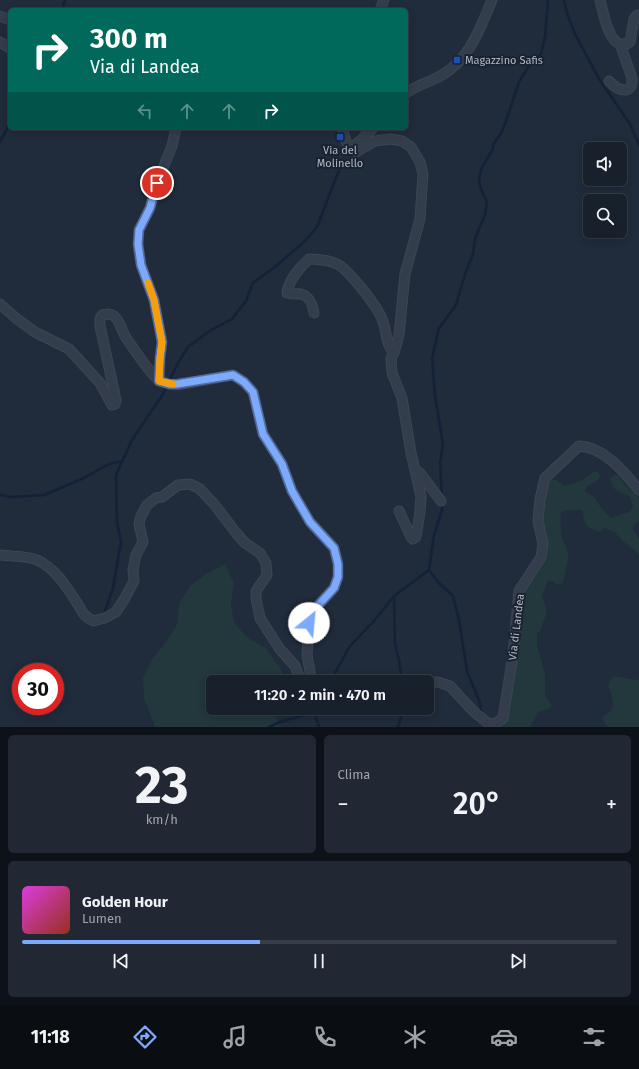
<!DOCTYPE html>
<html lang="it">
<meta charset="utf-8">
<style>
body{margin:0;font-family:"Fira Sans",sans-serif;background:#212834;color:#f1f3f6;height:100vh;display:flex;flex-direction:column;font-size:15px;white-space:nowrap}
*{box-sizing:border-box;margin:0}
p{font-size:13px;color:#9fa3a9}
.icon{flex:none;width:22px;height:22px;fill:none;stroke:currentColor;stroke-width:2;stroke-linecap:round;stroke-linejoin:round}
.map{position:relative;height:727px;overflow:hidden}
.side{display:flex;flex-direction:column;gap:8px;padding:8px;background:#0d1218;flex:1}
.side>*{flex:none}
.top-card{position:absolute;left:8px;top:8px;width:400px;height:122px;border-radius:6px;box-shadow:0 2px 10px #0003,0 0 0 1px #363e48;background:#00695c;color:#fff;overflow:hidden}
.buttons{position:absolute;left:583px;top:142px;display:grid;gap:8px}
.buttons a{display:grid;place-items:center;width:44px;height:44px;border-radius:6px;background:#18202c;box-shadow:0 2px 10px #0003,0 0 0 1px #363e48;font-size:20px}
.speed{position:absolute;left:12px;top:663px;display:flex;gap:8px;font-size:20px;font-weight:700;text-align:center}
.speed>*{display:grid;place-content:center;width:52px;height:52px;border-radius:50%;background:#18202c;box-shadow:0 2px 10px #0003,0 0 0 1px #363e48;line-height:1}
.speed .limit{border:6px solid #d22;background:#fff;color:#111}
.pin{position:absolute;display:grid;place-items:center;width:34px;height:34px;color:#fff;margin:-17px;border:2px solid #fff;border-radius:50%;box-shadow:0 1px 4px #0007}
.me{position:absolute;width:44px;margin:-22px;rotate:28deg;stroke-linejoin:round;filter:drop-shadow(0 0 3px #0008)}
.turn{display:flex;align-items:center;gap:14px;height:84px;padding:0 16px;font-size:18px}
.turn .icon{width:52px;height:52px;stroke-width:2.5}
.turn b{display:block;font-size:28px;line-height:34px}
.lanes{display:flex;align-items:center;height:38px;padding:0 16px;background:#0003;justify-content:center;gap:20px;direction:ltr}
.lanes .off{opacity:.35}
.big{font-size:30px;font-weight:600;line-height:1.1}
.side .card{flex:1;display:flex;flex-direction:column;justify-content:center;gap:6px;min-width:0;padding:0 14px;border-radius:6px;background:#212834}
.side .dial{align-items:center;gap:0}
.dial b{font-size:52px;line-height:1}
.song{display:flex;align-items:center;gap:12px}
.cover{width:48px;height:48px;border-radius:6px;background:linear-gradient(135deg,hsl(300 70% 55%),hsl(10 70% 35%))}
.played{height:4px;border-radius:2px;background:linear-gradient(90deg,#7eaafd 40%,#363e48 40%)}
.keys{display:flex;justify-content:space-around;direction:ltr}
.heat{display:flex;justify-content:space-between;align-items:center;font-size:22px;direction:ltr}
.side .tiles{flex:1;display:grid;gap:8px;grid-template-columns:1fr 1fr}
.card:last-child{grid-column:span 2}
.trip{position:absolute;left:206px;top:675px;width:228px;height:40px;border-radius:6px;background:#18202c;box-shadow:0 2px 10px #0003,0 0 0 1px #363e48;font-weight:600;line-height:40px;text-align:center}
.tab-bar{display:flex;height:64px;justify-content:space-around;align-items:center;background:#0a0d12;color:#9fa3a9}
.tab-bar .icon{width:28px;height:28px}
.tab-bar .selected{color:#7eaafd}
.tab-bar b{font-size:18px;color:#f1f3f6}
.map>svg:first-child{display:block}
</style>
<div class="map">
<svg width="639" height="727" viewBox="0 0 639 727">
<rect width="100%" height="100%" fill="#202b3b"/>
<!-- green -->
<path fill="#22383c" d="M593,472H598L600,477L597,481L587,486L585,491L594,497L600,506L611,518L631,511L633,506L629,496C617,492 614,491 610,479L614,475L619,476L625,485L638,496L639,499V521L634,525L633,530L639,538V554L625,543L614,532L604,528L601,532C595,531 585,527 584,520C583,516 584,514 582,510H566L561,512C560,521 561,529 562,537C564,544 568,549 568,555C569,559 564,579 563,583L557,585L553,581H548L542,596L547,611L541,630L537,634V644L545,675V692L546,696L552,705L549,709L538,712L530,727H499L506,720L509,715L524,592L545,559C550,542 542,533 542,519C543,511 542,501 545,494C547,488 550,485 551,479L556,480L564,486C575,484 585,479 593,472Z
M225,564L234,583L231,604L234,623L248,638L266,648L278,665L288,682H213V708H284L275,715L279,725L282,727H155L144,699L143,678L153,658L166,642L177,624L179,604L190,586L207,573Z
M613,676L636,680L639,679V727H608L602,719C604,715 605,715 609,712C617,707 611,693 608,686Z"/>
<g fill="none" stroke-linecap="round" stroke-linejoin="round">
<!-- stream -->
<path stroke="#132139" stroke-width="2.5" d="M564,0L567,13L575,34L599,79L630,124L639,145
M62,10L65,0
M0,142L10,123
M0,495L11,497L44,495L84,478L109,464L123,461
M442,497L440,463L443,445L435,395L432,359L439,328L456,305L465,274L473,254L475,239L485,215L487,202L480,187L479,178L482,167L493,149V145L501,133L506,121L519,82L529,66L541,54L545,37L548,0
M429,570L438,582L453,596L459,620L467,671L480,703L482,715
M394,597L395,644L399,660L402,682
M105,611L113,588L121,542L117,522L116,475L132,440L163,394L178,363L188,347L211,330L232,319L246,301L253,283L276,266L304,242L317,227L341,165
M330,682L350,646L374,621L394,596L429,570L434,535L442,510V502
M314,712L319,727
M269,727L280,722L314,712L316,708
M398,727L401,717V708"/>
<!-- street casing -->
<g stroke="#3d4654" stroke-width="11">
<path id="street" d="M600,0C603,11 608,41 620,44C622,44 625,44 627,44L630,42L634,19L637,15H639
M380,10L384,0
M0,16L10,20
M0,42L10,48
M609,81C618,91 633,96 632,78L620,44
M406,93C417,85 430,82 442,75C470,59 480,28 492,0
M176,128L172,146L157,183L150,208L139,230L138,244L141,265L154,300L162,342L160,358L159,381L169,384L177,385L233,375L244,382L253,392L263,434L282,464L292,491L310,522L334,548L338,564V577L334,588L313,611L309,623L307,655L312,682
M343,128V132L347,144L354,146
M354,146L353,150L356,152L375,141L390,139L402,141L411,147L420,162L423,174L420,219L405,274L399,335L394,353L391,358L392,373L402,398L411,453L421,496L420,512L416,537L413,539L411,537L399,511
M354,146L360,141L373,128
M0,304L17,319L35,332L69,349L100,383L112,405L115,404L116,400L100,326V319L102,315C107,314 110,313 114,316C120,321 121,329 125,336C135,351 146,368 159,381
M314,313C313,305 309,296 301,294C296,293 292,295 287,293C288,281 300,267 309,259C318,259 328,260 337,264C348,269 377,306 382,319C387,330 385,344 394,353
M415,470L420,473L441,501
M0,555C12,557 25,555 37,560C55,568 67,587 77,603C84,613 81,614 93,621L105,618L116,612L125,598L134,581L133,570L136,555L143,542L139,524L141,516L147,505L156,498L162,497L178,485L190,484L200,489L214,504L237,534L245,543L260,553L266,563L267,575L256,591V598L260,618L279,648L295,666L301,682
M352,682L363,680L374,682
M427,682H438L450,686L474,712L488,723L495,724L503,718L513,655L519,591L541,557L543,544L538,521L540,499L545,478L579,446C604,447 624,472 639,490"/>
</g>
<!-- street -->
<use href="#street" stroke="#343d4b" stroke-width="9"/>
</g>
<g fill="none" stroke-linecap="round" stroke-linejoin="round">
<!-- route casing -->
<g stroke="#526ea4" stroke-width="10">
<path id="route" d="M157,183L150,208L139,230L138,244L141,265L154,300L162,342L160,358L159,381L169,384H177L233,375L244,382L253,392L263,434L282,464L292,491L310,522L334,548L338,564V577L334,588L313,611L309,623"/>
</g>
<!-- route -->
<use href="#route" stroke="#7eaafd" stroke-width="7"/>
<!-- slow -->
<path stroke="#f59e0b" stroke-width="7" d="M148,283L154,300L162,342L160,358L159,381L173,384"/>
</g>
<!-- markers -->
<g fill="#1a4fb4" stroke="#1a2230" stroke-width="1.5">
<rect x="453" y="56" width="8" height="8" rx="2"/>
<rect x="336" y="133" width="8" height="8" rx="2"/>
</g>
<g text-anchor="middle" stroke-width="4" stroke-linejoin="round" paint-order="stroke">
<!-- poi labels -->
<g font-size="11" fill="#afb7c7" stroke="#1a2230" text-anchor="start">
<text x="465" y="64">Magazzino Safis</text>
<text x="340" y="154" text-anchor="middle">Via del<tspan x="340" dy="13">Molinello</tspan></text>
</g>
<!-- street labels -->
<g font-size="11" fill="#afb7c7" stroke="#1a2230">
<text transform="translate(516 627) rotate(-83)" y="4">Via di Landea</text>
</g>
</g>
</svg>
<div class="buttons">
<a><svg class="icon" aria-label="sound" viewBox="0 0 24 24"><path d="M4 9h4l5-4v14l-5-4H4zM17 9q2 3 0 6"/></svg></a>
<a><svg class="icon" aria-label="search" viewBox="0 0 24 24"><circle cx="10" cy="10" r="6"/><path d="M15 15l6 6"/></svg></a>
</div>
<div class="speed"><div class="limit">30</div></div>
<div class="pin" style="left:157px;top:183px;background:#d93025"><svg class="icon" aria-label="arrive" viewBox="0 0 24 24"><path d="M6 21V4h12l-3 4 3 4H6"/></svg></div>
<svg class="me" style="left:309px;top:623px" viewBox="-20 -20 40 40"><circle r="19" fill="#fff"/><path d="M0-13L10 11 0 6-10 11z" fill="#7eaafd"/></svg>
<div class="trip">11:20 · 2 min · 470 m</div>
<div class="top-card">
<div class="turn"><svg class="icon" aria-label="right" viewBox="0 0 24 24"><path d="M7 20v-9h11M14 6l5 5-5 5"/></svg><div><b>300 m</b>Via di Landea</div></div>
<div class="lanes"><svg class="icon off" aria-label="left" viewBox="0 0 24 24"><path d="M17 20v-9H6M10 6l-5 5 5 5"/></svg><svg class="icon off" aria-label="ahead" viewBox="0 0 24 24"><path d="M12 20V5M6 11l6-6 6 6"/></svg><svg class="icon off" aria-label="ahead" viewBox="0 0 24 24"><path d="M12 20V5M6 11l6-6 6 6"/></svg><svg class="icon" aria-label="right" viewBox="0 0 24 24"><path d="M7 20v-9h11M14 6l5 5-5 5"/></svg></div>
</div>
</div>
<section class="side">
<div class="tiles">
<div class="card dial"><b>23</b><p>km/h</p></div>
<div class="card"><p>Clima</p>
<div class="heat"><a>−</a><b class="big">20°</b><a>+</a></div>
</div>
<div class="card">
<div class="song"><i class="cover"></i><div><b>Golden Hour</b><p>Lumen</p></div></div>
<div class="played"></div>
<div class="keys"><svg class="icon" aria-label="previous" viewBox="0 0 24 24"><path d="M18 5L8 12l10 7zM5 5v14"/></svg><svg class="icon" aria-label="pause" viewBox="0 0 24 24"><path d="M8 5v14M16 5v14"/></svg><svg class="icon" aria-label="next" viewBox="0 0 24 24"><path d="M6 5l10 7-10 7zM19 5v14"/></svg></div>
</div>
</div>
</section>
<nav class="tab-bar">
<b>11:18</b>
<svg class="icon selected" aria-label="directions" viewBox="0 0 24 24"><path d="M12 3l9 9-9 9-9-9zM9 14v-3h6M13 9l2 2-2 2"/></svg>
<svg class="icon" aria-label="music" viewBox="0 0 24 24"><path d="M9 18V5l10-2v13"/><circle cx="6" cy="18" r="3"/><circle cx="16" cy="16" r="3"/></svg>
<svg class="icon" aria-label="phone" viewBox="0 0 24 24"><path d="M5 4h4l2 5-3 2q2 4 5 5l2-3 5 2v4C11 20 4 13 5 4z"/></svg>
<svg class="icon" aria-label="climate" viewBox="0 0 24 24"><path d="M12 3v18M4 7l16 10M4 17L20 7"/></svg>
<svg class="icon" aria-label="car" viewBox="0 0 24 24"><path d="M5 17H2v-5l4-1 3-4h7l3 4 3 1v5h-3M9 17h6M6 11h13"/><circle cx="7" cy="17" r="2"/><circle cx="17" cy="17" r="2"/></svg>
<svg class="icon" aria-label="filters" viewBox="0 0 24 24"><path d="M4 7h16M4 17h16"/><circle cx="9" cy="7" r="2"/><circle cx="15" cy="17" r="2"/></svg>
</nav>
